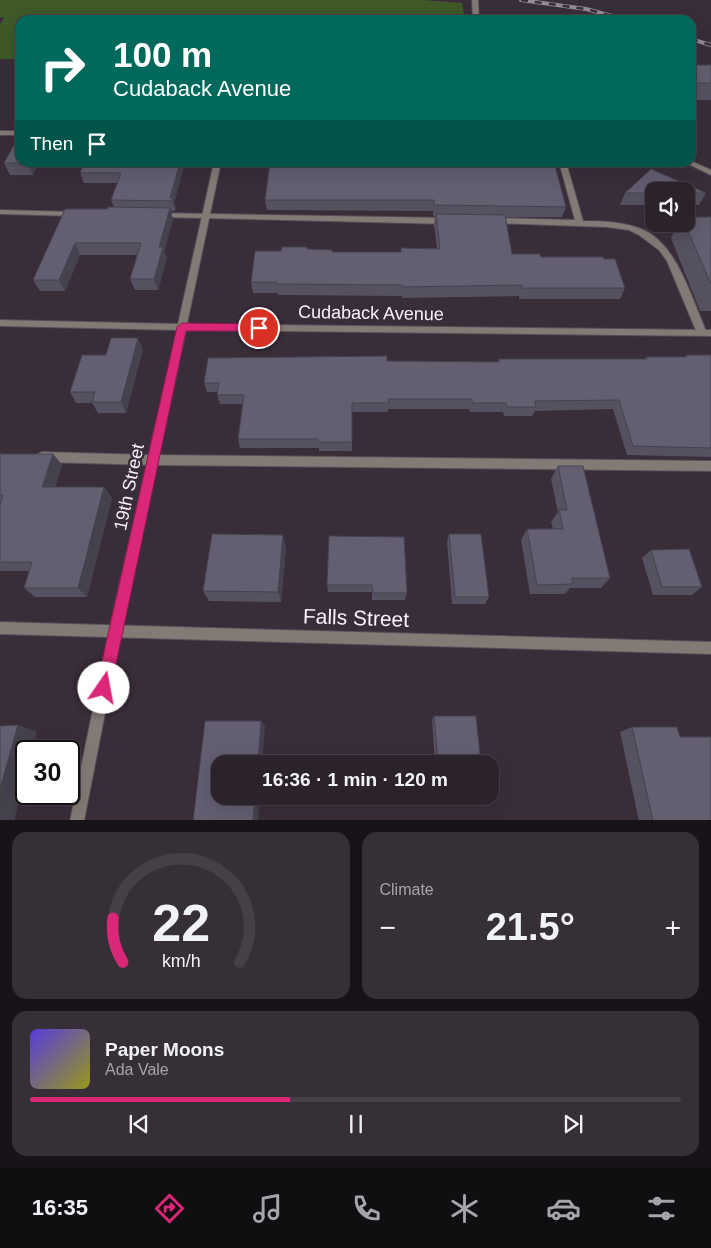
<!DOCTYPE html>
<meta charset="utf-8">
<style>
body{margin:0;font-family:Helvetica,sans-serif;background:#372f37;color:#f1f3f6;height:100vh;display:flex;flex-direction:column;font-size:19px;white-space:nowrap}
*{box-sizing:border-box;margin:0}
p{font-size:16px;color:#a6a4a9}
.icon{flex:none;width:28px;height:28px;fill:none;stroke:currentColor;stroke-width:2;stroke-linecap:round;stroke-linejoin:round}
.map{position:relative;height:820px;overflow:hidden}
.sheet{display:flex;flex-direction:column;gap:12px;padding:12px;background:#181318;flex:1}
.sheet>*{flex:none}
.top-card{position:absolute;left:15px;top:15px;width:681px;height:152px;border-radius:15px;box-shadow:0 5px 20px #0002,0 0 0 1px #473f47;background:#00695c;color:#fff;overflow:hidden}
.fabs{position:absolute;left:645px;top:182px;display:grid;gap:10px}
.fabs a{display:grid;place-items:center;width:50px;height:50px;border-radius:10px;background:#2b222b;box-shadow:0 5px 20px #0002,0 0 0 1px #473f47;font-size:25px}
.speed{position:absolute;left:15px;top:740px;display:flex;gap:10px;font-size:25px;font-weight:700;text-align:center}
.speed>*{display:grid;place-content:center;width:65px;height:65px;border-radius:50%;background:#2b222b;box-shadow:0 5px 20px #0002,0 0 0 1px #473f47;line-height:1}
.speed .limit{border:2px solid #111;border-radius:8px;background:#fff;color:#111}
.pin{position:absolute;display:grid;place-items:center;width:42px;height:42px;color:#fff;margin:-21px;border:2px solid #fff;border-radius:50%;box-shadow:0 1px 5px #0007}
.me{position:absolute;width:55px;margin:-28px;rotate:12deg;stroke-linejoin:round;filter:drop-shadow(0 0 4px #0008)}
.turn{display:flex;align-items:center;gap:18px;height:105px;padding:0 15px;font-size:22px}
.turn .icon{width:65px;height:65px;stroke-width:2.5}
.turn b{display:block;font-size:35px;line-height:42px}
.then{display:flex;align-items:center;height:48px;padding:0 15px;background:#0003;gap:10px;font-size:19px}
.big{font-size:38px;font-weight:800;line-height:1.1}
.sheet .card{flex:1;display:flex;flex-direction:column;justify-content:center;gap:8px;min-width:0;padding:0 18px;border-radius:15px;background:#372f37}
.sheet .dial{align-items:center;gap:0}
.dial svg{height:130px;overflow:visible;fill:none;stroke:#473f47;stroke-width:7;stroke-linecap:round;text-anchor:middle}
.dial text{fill:#f1f3f6;stroke:none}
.song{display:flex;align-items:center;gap:15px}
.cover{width:60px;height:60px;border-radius:8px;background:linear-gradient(135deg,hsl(250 70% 55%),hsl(60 70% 35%))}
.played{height:5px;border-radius:2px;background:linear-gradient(90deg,#db2777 40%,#473f47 40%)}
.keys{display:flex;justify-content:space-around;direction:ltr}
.heat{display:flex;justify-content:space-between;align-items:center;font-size:28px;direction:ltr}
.sheet .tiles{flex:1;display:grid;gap:12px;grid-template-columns:1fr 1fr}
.card:last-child{grid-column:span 2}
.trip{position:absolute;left:211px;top:755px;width:288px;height:50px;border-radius:15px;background:#2b222b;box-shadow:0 5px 20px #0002,0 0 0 1px #473f47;font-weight:800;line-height:50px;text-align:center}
.dock{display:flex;height:80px;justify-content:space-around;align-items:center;background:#110e11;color:#a6a4a9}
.dock .icon{width:35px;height:35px}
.dock .selected{color:#db2777}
.dock b{font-size:22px;color:#f1f3f6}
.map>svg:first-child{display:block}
</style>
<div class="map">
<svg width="711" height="821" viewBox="0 0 711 821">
<rect width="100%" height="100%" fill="#392d39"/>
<!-- green -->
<path fill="#3f5927" d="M0,0H423L462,3L465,20H20V59H0V24L4,18L0,17Z"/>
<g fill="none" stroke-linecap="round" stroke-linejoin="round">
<!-- service casing -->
<g stroke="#584c58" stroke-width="2">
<path id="service" d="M559,162H566L583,221C604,221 625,222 644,230C678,246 692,300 707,333L705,335H699L697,333L667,261L659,250L639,235L629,230L607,227L490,223V219L493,218L575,220Z
M0,210L76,212L80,214L76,216L0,214Z
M155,213L449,218L453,221L449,224L158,217H155Z
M42,452L153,455L711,461V471L153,465L42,462L38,460L37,457L38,454Z"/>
</g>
<!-- minor casing -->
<g stroke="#584c58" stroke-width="2">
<path id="minor" d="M0,131H20V135H0Z
M214,162H221L187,324L711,330V336L186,330L121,631L84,821H70L109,631L177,330L0,326V320L178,324Z"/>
</g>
<!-- tertiary casing -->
<g stroke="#584c58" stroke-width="2">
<path id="tertiary" d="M472,0H478L479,20H473Z
M691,161L711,170V175L684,162Z
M0,622L711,642V654L0,634Z"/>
</g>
<!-- service -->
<use href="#service" fill="#827a75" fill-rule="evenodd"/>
<!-- minor -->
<use href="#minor" fill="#827a75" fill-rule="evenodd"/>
<!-- tertiary -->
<use href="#tertiary" fill="#827a75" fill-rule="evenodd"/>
<!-- rail casing -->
<g stroke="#958a95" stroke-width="4">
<path id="rail" d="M521,0L586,9L627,20
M691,39L711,45"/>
</g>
<!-- rail -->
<use href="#rail" stroke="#392d39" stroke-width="2.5" stroke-dasharray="7" stroke-linecap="butt"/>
</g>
<!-- wall -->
<path fill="#555160" d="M691,65H711V100H691Z
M39,162L33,175H10L4,163Z
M85,162H185L174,203L176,208L175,211H170L173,219L164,252L167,258L158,290H135L130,279L137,255H80L65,291H40L33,280L107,209L114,207L111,200L117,183H84L80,173Z
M270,162L566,207L562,217H505L512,254L541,257L604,259L625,288L620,299H519V296L402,298V296L278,295V293H253L251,282L281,251L307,247L308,249L332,252H401V248H437L434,225L435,216H433V211L267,210L265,200Z
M651,169L706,193L699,205H686V191H654V205H620L625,193Z
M711,217V311H700L671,238L678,224H686Z
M143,349L126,413H98L92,403H76L70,392L106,355Z
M686,355H711V458V457L627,455L613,409L535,411L532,416H504L503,412H470L469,409H388V412H352V451H319V448H240L238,439L243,404H220L217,395V392H207L204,383L387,361L498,362L499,359H645L646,357H685Z
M0,452L1,454H53L62,465L55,487H104L112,498L87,597H35L24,588L29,571H0Z
M558,466L610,578L601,588H570L565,594H530L521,540L527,529H553L551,522L558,512L551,479Z
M449,534L489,597L485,604H452L447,542Z
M329,536L407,593L405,600H372V592H328L327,585Z
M286,547L281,602L209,601L203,591Z
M651,550L702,587L692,595H653L642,558Z
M434,716L481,764H435L432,720Z
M632,727L680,737L711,821H639L620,732Z
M437,796H484L485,800L480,801H437Z"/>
<!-- shaded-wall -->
<path fill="#45424e" d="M27,162H39L33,175L27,163Z
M180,162H185L174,203L176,208L175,211L172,201L170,198Z
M170,208L173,219L164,252L167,258L158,290L154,279L159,247Z
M75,243L80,255L65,291L59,280Z
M138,338L143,349L126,413L121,402Z
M53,454L62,465L52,498L42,487Z
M104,487L112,498L87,597L78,588Z
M283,535L286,547L281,602L278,592Z
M261,721L265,726L262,764H258Z
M18,725L37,732L32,751H26V775L14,821H0V789Z
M255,796H260L258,821H253Z"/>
<!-- building -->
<path fill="#635e70" stroke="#45424e" d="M691,65H711V83H691Z
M20,134V162H27V163H4Z
M85,162H180L170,198H173L172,201L111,200L121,173H80Z
M270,162H554L566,207L434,205V200H265Z
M651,169L706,193H686V191H654V193H625Z
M108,207L170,208L159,247H163L154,279H130L141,243H75L59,280H33L65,209H107Z
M436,214L505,215L512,254H540L541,257H603L604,259H615L625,288H522V285L403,287V285L276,284L277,282H251L255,251H281L282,247H307V249L332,250V252H401V248L440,249Z
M686,217H711V284L685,224H686Z
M111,338H138L121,402H92L95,392H70L82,355H106Z
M686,355H711V448L633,446L619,400L535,401L536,407H507L506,403H472V399H388L389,403H352V442H318V439H238L244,395H217L219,383H204L208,358L387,356V361L499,362V359H647L646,357H687Z
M0,454H53L42,487H104L78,588H24L32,562H0V505L3,495H0Z
M558,466H583L610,578H572L573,584L537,585L527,529H563L559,510H567Z
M212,534L283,535L278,592L203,591Z
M449,534H481L489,597H455Z
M329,536L404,537L407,593H373L372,585H327Z
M689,549L702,587H662L651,550Z
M434,716H476L481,764H438Z
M205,721H261L258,764H220V796H255L253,821H193Z
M18,725L0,789V726Z
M632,727H677L680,737H711V821H653Z
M440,796H484L485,800H440Z"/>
<!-- route -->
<path fill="#db2777" stroke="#8e194d" d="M182,323L259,324L264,328L259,331H186L111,688L109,693L104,695L99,693L96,688L177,327Z"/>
<g text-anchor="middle" stroke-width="5" stroke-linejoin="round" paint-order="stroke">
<!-- street labels -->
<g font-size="18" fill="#f9f0f9" stroke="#392d39">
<text transform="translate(371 313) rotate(1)" y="6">Cudaback Avenue</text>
<text transform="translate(129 487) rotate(-78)" y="6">19th Street</text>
</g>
<!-- near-street labels -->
<g font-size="21" fill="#f9f0f9" stroke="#392d39">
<text transform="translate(356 618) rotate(2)" y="7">Falls Street</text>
</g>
</g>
</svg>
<div class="fabs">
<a><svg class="icon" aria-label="sound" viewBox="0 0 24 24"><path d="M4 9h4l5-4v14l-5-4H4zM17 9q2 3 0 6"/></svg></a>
</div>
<div class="speed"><div class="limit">30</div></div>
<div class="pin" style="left:259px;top:328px;background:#d93025"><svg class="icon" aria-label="arrive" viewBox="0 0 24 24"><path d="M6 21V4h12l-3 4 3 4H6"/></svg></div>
<svg class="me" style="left:104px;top:688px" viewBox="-20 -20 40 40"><circle r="19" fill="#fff"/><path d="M0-13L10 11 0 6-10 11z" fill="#db2777"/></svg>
<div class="trip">16:36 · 1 min · 120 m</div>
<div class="top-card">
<div class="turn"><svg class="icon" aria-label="right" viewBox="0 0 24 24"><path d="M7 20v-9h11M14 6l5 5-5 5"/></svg><div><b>100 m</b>Cudaback Avenue</div></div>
<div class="then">Then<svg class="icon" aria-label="arrive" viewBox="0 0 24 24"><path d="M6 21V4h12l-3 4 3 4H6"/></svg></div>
</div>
</div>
<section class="sheet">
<div class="tiles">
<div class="card dial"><svg viewBox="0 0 100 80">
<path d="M14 69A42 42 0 1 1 86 69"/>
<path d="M14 69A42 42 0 0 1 8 42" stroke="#db2777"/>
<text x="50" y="56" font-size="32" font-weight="700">22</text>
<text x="50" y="72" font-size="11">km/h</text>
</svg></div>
<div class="card"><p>Climate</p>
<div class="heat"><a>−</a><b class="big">21.5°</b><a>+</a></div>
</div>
<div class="card">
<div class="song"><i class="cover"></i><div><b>Paper Moons</b><p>Ada Vale</p></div></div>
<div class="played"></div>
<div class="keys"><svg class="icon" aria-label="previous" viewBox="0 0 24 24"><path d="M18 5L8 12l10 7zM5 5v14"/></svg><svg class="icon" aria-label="pause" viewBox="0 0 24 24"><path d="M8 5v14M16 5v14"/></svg><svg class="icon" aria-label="next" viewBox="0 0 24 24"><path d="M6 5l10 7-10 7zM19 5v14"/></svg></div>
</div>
</div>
</section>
<nav class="dock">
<b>16:35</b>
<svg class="icon selected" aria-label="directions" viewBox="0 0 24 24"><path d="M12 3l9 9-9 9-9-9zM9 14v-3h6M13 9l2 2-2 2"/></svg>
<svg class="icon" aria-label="music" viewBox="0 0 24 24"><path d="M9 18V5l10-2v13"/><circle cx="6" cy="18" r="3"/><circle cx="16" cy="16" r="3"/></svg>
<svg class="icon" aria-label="phone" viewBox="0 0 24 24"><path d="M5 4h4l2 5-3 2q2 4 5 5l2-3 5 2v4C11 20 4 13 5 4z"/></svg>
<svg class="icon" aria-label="climate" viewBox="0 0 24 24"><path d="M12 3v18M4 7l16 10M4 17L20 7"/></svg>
<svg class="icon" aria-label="car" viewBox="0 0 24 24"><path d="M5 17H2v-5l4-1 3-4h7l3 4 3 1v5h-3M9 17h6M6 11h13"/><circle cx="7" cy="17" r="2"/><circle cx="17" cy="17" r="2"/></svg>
<svg class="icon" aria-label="filters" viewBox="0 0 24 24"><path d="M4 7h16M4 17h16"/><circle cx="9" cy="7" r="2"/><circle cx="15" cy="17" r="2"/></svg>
</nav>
